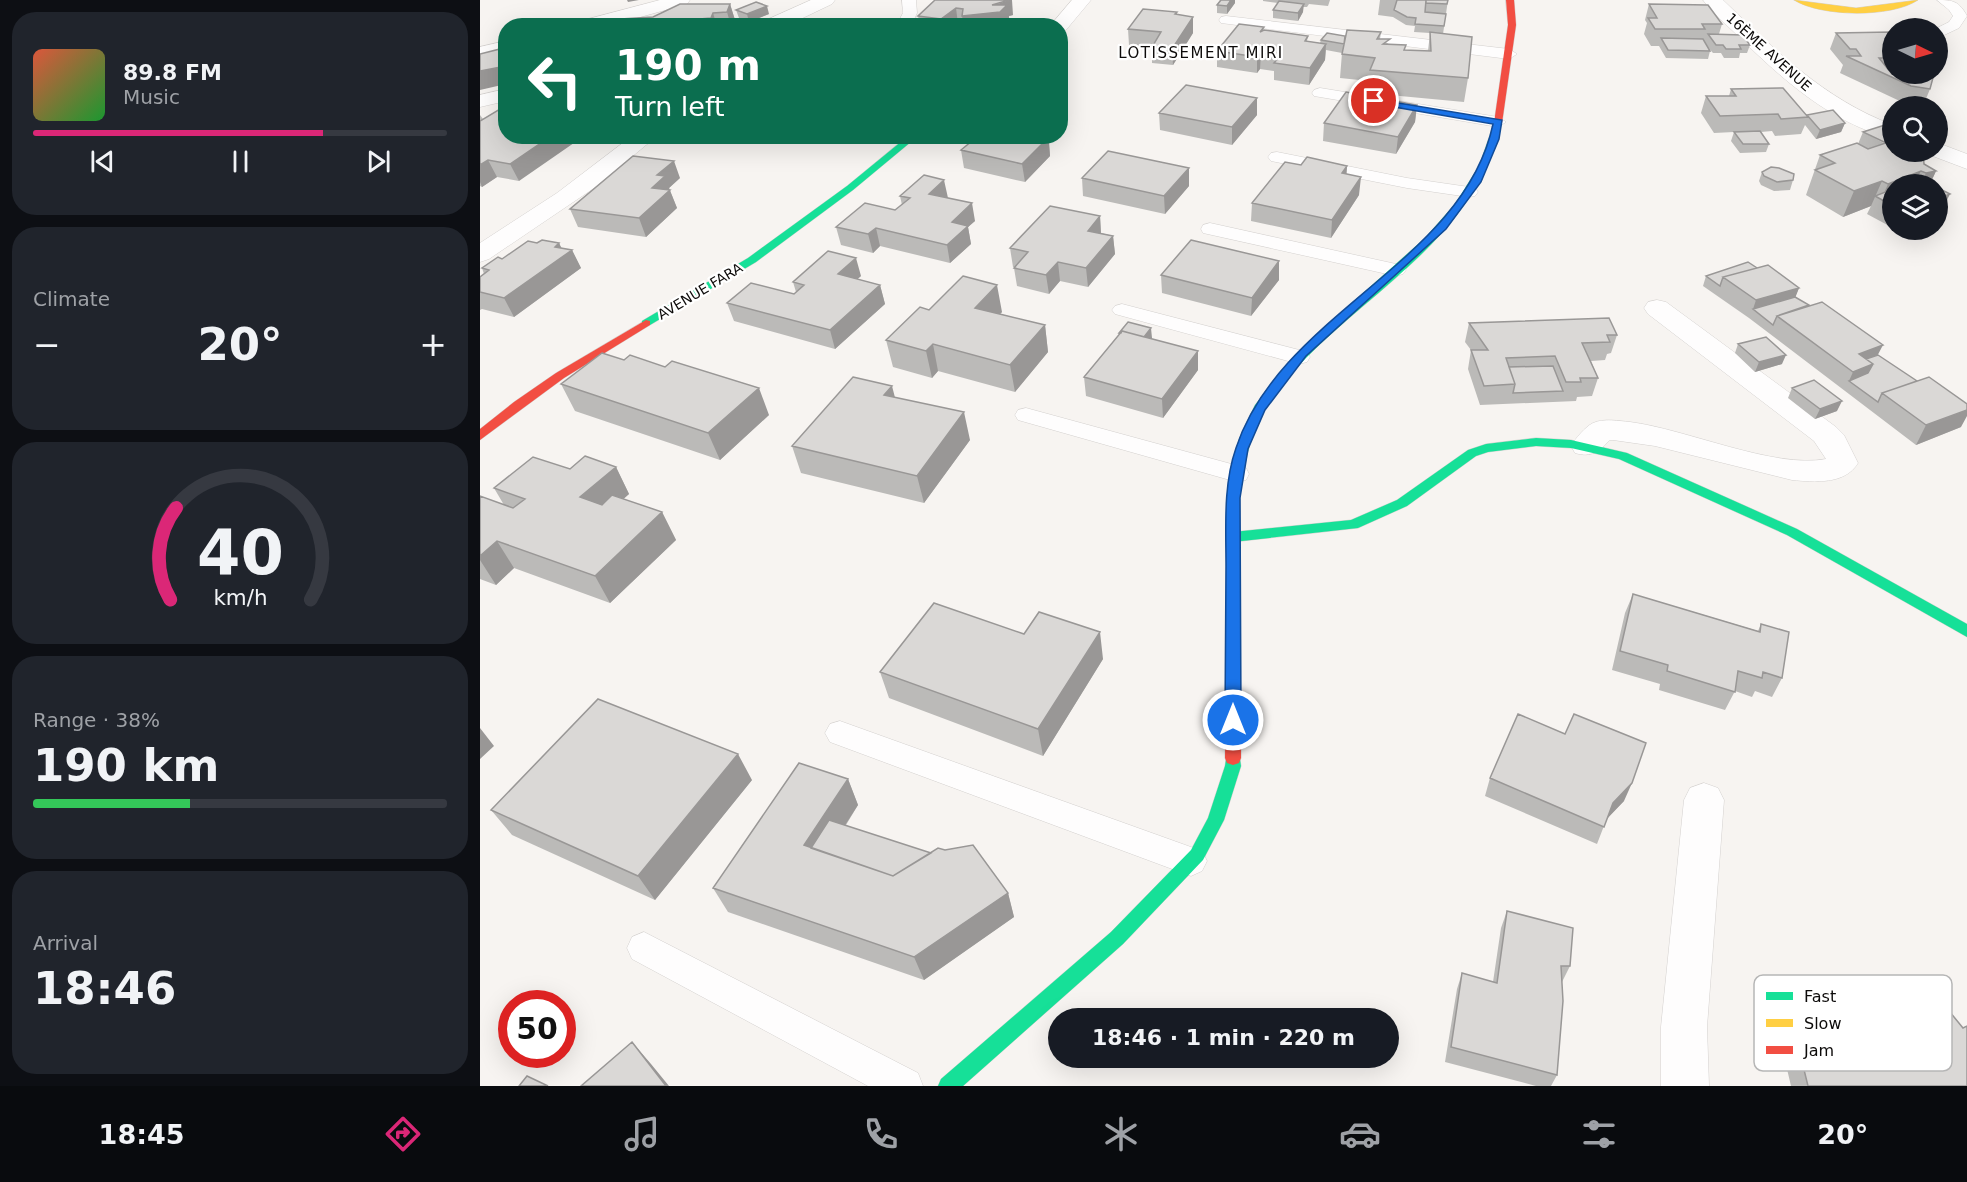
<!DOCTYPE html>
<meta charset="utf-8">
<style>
body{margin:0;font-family:"DejaVu Sans",sans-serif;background:#20242c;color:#f1f3f6;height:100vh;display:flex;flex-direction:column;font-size:22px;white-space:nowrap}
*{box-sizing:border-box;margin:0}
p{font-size:20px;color:#9ea1a6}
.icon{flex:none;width:33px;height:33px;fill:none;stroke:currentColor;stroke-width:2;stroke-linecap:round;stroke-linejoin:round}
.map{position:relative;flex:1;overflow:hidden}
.drawer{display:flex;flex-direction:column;gap:12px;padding:12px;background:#0d0f14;width:480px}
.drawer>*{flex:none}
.banner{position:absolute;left:18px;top:18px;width:570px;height:126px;border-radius:24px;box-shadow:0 6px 24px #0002;background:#0b6e4f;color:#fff;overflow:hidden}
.needle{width:39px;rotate:95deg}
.fabs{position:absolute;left:1402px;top:18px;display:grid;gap:12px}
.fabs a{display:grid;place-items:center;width:66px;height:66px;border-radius:50%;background:#171b24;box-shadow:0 6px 24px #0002;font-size:30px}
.speed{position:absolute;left:18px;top:990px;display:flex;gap:12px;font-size:30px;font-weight:700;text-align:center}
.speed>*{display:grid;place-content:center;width:78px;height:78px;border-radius:50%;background:#171b24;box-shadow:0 6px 24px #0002;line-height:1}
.speed .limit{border:9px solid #d22;background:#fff;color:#111}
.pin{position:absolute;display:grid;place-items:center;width:51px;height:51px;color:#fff;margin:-26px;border:3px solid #fff;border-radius:50%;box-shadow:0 2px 6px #0007}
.me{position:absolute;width:66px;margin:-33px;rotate:0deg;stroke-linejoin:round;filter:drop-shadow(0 0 4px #0008)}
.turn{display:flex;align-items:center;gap:21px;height:126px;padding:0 18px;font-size:27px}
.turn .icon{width:78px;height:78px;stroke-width:2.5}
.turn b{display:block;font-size:42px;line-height:51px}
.big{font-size:45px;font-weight:700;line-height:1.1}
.drawer .widget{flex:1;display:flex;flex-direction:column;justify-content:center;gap:9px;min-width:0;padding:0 21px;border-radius:24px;background:#20242c}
.drawer .dial{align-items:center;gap:0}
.dial svg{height:156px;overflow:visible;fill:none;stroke:#363941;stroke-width:7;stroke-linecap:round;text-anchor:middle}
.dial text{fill:#f1f3f6;stroke:none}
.song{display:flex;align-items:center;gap:18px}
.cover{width:72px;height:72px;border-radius:9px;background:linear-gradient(135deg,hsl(10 70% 55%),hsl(130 70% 35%))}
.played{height:6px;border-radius:3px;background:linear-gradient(90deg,#db2777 70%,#363941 70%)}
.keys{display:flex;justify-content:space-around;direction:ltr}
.heat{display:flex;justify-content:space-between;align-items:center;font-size:33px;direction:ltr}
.charge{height:9px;border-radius:4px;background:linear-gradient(90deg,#34c759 38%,#363941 0)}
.trip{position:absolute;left:568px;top:1008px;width:351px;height:60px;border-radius:30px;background:#171b24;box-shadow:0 6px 24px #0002;font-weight:700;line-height:60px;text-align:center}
.tabs{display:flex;height:96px;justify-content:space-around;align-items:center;background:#090b0e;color:#9ea1a6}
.tabs .icon{width:42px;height:42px}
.tabs .current{color:#db2777}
.tabs b{font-size:27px;color:#f1f3f6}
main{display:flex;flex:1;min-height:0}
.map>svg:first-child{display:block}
</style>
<main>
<section class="drawer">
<div class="widget">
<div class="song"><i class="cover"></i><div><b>89.8 FM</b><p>Music</p></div></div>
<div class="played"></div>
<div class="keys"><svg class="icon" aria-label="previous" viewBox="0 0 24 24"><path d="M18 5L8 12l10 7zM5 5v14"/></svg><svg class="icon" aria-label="pause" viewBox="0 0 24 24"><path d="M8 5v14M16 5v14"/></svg><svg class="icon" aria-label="next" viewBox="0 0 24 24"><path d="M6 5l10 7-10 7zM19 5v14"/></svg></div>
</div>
<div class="widget"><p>Climate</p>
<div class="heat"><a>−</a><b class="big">20°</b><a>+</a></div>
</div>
<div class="widget dial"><svg viewBox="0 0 100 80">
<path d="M14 69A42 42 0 1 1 86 69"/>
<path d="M14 69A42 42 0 0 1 17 22" stroke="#db2777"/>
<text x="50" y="56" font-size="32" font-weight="700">40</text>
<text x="50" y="72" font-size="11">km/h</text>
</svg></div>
<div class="widget"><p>Range · 38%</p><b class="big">190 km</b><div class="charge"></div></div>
<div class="widget"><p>Arrival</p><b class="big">18:46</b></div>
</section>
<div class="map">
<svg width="1487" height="1086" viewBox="0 0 1487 1086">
<rect width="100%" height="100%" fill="#f7f4f1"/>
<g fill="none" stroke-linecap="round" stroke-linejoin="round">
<!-- lane casing -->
<g stroke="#d4d1cf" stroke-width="1">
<path id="lane" d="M422,0H436L437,13L431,26H416L423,13Z
M1457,0C1473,0 1479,1 1487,16L1479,28L1458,38L1457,28L1469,22L1473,16L1469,10Z
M746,16L1029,49L1037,54L1029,59L741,23L739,20L741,17Z
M840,88L1018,117L1026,122L1018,127L834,96L832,93L834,90Z
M797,152L927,178L989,187L995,188L998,192L995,196L989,197L927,188L791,161L788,157L791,153Z
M730,223L916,264L923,266L926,270L923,274L916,276L723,233L721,229L723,225Z
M642,304L827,352L830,357L827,362L819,364L635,314L632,310L635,306Z
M546,408L766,468L769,474L766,480L757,482L538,420L535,415L538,410Z
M360,721L722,851L727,861L722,871L711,876L350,742L345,733L350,724Z
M164,932L438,1073L443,1086H388L152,959L147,948L152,937Z"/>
</g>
<!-- street casing -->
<g stroke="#d4d1cf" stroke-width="1">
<path id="street" d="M180,0H210L207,4L128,26H95L97,22Z
M331,0H355L352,4L306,26H280L282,22Z
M592,0H611L586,30L580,31V26H570Z
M1223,0H1243C1295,50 1344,99 1413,125V139C1351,123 1303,80 1258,36C1247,25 1232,13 1223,0Z
M26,41V53L0,59V47Z
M26,89V101L0,107V95Z
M152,136H177L114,188L9,259L0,262V243L77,193Z
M1458,143L1487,154V169L1450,155L1448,152H1458Z
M1177,300L1186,302L1356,427L1364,435L1378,463C1365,485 1334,482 1312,480L1175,446L1133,440H1130C1119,451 1112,458 1095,453L1091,446C1096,438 1105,427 1113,423C1124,418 1139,421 1150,422C1206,429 1294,469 1346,459L1334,441L1168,314L1164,308L1168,302Z
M1224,783L1238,788L1244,800L1227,1027L1229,1086H1181V1027L1204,800L1210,788Z"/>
</g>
<!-- fast casing -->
<g stroke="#d4d1cf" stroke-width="1">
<path id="fast" d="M1015,121L1022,123C1012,154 1003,178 984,205C942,265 877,306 826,358C809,376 790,397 779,420C768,443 764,469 760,495L754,499L749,498L748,495L759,439L775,405L803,369L836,335L945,238L975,204L999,166Z
M428,136H438L373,190L276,262L170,325H162V321L268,258L367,186Z
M1056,438L1091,440L1147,453L1317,529L1487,624V637L1307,535L1139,459L1091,448L1056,446L1008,452L996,456L927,506L878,528L753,542L746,537L753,532L871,520L917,500L988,450L1006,444Z
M753,751L759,753L761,766L744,820L723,860L643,944L483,1086H458L461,1079L631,932L711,850L728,818L745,766L747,753Z"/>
</g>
<!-- slow casing -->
<g stroke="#d4d1cf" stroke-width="1">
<path id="slow" d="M1314,0L1376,8L1438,0C1411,18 1341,17 1314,0Z"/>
</g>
<!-- jam casing -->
<g stroke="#d4d1cf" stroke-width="1">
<path id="jam" d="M1026,0H1034L1036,25L1022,123L1018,126L1014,123L1028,25Z
M166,320L170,321V325L84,378L0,440V429L34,402L76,373Z
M754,491L760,495L761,758L759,763L753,765L747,763L745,758L748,495Z"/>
</g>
<!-- lane -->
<use href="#lane" fill="#fefdfd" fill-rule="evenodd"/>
<!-- street -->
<use href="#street" fill="#fefdfd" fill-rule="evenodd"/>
<!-- fast -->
<use href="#fast" fill="#16e098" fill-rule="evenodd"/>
<!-- slow -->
<use href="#slow" fill="#ffcf43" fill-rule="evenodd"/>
<!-- jam -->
<use href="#jam" fill="#f24e42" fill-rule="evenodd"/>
</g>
<!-- wall -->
<path fill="#bbbab8" d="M455,0L533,15L529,16V21L525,26H484V25L478,24L476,26H440L438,16Z
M736,0H755V3L747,14L737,13V5L740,0Z
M783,0H850L848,6L829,4L827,7H823V12L818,21L793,18V10L798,3L783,1Z
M900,0H968L963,34L988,78L984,102L888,93L889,81L860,78L862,53L846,50L845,60L829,85L794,80V71L780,69L777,73L737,67V51L784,27L783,30L828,36L827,41L840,43L841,40L865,36L901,32L900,39L909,44L926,50L948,51L950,33L934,32L935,26L926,25L913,17L898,15Z
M250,4L255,20L253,26H138L173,17Z
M1169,4L1242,24L1239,34L1270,45L1267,53H1260L1259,58H1244L1241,53H1233L1227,46L1230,51L1228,59L1186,58L1179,46H1171L1164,34L1167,23L1165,20Z
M256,10L289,14L269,22L259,18Z
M697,12V15L713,33L693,65L672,63V47L649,45L648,29Z
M1356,33H1413V74L1450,89L1443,106L1424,103L1360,73L1363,65L1350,49Z
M1251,89L1327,116L1365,123L1361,132L1336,139L1325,125L1321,134L1295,136L1292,131L1281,132L1289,144L1286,152L1260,153L1251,141L1254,132L1234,133L1221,113L1226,96H1249Z
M777,98V115L752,145L680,130L679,113Z
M937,105L935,122L916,154L843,141L844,123Z
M25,106L39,181L17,177L2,187L0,186V115L3,119Z
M1383,132L1456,171L1450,184H1413V228L1387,214L1391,206L1363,217L1326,195L1340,155L1378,144Z
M570,142L569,143L570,156L545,182L484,168L481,150Z
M821,165L867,166L866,174L879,195L851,238L771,221L772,203Z
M709,168V186L685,214L603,196L602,178Z
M1282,172L1313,180L1310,190L1294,191L1281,185L1279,181Z
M200,178L189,188L197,208L166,237L98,227L90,209Z
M420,196L468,198L495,221L488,227L491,244L470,263L400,246L393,253L361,245L356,227L415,210L422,205Z
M620,216L621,233L633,236L635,254L608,287L580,281L569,294L537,286L534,268L535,267H533L530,248Z
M57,243H79L81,248L92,250L101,268L34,317L2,309L0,310V277L4,274L2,268Z
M1277,268L1319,288L1315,297L1398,355L1481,427L1436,445L1269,318L1223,286L1226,276Z
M681,275L799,280L771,316L682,293Z
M381,276L377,279L400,285L405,304L355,349L254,321L247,303L314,294L316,292L313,282Z
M449,310L522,312L520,314L565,325L568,352L535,392L458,371L452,378L413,367L406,340Z
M989,323L1137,335L1131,353L1127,354L1125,360L1111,361L1118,378L1112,396L1097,397L1096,401L1000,405L988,369L991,350L985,342Z
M639,333L672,338L671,339L718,370L683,418L606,396L604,377L639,335Z
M1258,344L1302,364L1275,372L1255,353Z
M81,384L289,415L240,460L95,411Z
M1312,388L1357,411L1335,419L1308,398Z
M415,398L490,440L444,503L321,473L312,446Z
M136,467L149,494L143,499L182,512L196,540L130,603L34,568L16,585L0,579V496L24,505L14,488L90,469Z
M1153,594L1278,631L1281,624L1302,678L1292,697L1275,691L1272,697L1255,691L1245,710L1179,690L1180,684L1132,670L1145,613Z
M544,634L623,659L563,756L409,698L400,672Z
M1085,734L1144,801L1127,818L1117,844L1005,796L1010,778Z
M368,779L378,805L366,825L528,893L534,917L444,980L248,912L233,888Z
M272,780L175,900L32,835L11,810Z
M1027,911L1090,966L1082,982L1077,1075L1071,1086H1056L965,1062L977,989L982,973L1013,982L1021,928Z
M1483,1028L1487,1086H1311L1303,1052L1316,1037L1389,1041Z"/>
<!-- shaded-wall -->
<path fill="#999796" d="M147,0H159L148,2Z
M529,0H532L533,15L529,16V21L525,26H484L482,16Z
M751,0H755V3L747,14V6Z
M250,4L255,20L253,26H251L247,12Z
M824,4L823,12L818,21V13Z
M287,6L289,14L269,22L267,14Z
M476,8L478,24L476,26H462L461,19Z
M233,13L237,26H233L231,18Z
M713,17V33L693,65L692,49Z
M220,19L222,26H217Z
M846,44L845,60L829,85L830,68Z
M781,53L780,69L777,73V57Z
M26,66V84L0,90V71Z
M777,98V115L752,145V127Z
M937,105L935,122L916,154L918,137Z
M1365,123L1361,132L1336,139L1340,130Z
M71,136H104L39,181L30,164Z
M556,136H570V142L569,143L570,156L545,182L542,164Z
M8,160L17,177L2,187L0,182V165Z
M194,161L200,178L189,188L197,208L166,237L159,218L172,188L177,175Z
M867,166L866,183L862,173Z
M709,168V186L685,214L684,196Z
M1441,171L1434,184H1413V203L1401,200L1408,184Z
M1456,171L1450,184H1441L1446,173Z
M881,177L879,195L851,238L852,220Z
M464,180L468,198L449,194Z
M1402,181L1391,206L1363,217L1374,191Z
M1470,194L1461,212L1458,213V199Z
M492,203L495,221L488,227L491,244L470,263L467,245L472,222Z
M620,216L621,234L608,231Z
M396,228L400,246L393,253L388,234Z
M633,236L635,254L608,287L606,268Z
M79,243L85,255L92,250L101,268L34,317L24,298Z
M376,258L381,276L363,292L358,274Z
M799,261V280L771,316L772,298Z
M578,262L580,281L569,294L566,275Z
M400,285L405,304L355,349L350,330Z
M517,285L522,312L500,334L495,308Z
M1319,288L1312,306L1273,309L1276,300Z
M565,325L568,352L535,392L530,365Z
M671,328L672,338L663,349L662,339Z
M453,344L458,371L452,378L446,351Z
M1403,345L1383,383L1369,381L1373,372L1379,354Z
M718,351V370L683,418L682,399Z
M1306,355L1302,364L1275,372L1279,362Z
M412,386L419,413L404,395Z
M279,388L289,415L240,460L228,433Z
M1362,401L1357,411L1335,419L1340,409Z
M1487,410V416L1481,427L1436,445L1446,425Z
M484,412L490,440L444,503L437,476Z
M136,467L149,494L115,525L100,497Z
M182,512L196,540L130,603L115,576Z
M17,541L34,568L16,585L0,560V556Z
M620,632L623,659L563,756L558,729Z
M0,728L14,746L0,759Z
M258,754L272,780L175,900L158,876Z
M368,779L378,805L344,858L324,845Z
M1152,783L1144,801L1125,821L1133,803Z
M528,893L534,917L444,980L434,957Z
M152,1042L171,1064L189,1086H186Z"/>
<!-- building -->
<path fill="#dad8d6" stroke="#999796" stroke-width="1.5" d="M455,0H529L512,5H527L520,12L482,16L483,9L476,8L461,19L438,16Z
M741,0H751L747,6L737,5Z
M917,0H946L945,12L966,14L964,26L935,24L936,18L927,17L914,10Z
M946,0H968L967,4L946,3Z
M799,1L824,4L818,13L793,10Z
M276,2L287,6L267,14L256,10Z
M200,4H250L247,12L233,13L231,18L220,19L217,26H138L141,19L173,17Z
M1169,4L1228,5L1242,24H1222L1225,29H1175L1168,18H1177Z
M663,9L697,12L695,14L713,17L692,49L672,47L681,32L648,29Z
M759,24L784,27L780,32L784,30L828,36L825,41L846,44L830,68L794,63L800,56L781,53L777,57L737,51Z
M867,30L901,32L897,39H910L903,44L926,45L924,50L951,51L950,32L992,37L988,78L890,70L895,58L862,54Z
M1412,32L1413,33V58H1399L1412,74H1454L1450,89L1431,86L1366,56H1381L1376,49H1370L1356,33Z
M847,33L865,36L864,44L841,40Z
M1228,34L1262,35L1270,45H1259L1261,49H1246L1243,45H1236Z
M1181,38L1223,39L1230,51L1188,50Z
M20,49L24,58L26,57V66L0,71V54Z
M706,85L777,98L752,127L679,113Z
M1303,88L1328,117L1301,119L1298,114L1240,116L1226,96H1256L1251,89Z
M866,92L937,105L918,137L844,123Z
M25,106L26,136H71L30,164L8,160L0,165V121Z
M1353,110L1365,123L1340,130L1327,115Z
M1411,123L1413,124V152H1443L1444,164L1456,171L1446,173L1441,171L1408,184L1402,181L1374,191L1335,170L1355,163L1340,155L1377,143L1388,149L1406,143L1383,132Z
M1280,131L1289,144H1263L1254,132Z
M498,136H558L568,138L542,164L481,150Z
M628,151L709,168L684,196L602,178Z
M153,156L194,161L177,175L185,176L172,188L190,190L159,218L90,209Z
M827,157L867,166L862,173L881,177L852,220L772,203L805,162L821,165Z
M1291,167L1299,168L1314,174L1313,180L1297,182L1284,176L1282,172Z
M444,175L464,180L449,194L492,203L472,222L488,226L467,245L396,228L388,234L356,227L385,203L415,210L430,198L420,196Z
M1437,178L1450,184H1423Z
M1458,188L1470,194L1458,199Z
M1413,189V206L1395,196Z
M570,206L620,216L608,231L633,236L606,268L578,262L566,275L534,268L548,252L530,248Z
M62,240L79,243L75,247L92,250L24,298L0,292V277L9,270L2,268L18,257L22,259L48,241L57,243Z
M711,240L799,261L772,298L681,275Z
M348,251L376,258L358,274L400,285L350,330L247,303L271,283L314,294L324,285L313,282Z
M1268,262L1277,268L1243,277L1240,286L1226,276Z
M1288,265L1319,288L1276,300L1243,277Z
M483,276L517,285L495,308L565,325L530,365L453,344L446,351L406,340L440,307L449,310Z
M1315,297L1329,305L1297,316L1293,325L1273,309Z
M1342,302L1403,345L1379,354L1393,364L1373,372L1297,316Z
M1129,318L1137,335H1127L1130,342L1102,343L1118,378H1100L1101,382H1086L1075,356L1026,358L1035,384L1004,386L991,350H1008L989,323Z
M648,322L671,328L664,337L642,331L641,333H639Z
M642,331L718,351L682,399L604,377Z
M1286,337L1306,355L1279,362L1258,344Z
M122,353L144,360L150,355L185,367L192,361L279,388L228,433L81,384Z
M1398,355L1437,381L1402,393L1398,402L1369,381L1388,373L1393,364L1386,359Z
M1073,366L1083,391L1033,393L1035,384L1029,367Z
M373,377L412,386L404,395L484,412L437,476L312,446Z
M1449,377L1487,404V410L1446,425L1402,393Z
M1334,380L1362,401L1340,409L1312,388Z
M105,456L136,467L100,497L122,505L132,495L182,512L115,576L17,541L0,556V496L33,508L45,499L14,488L53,457L90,469Z
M1153,594L1280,632L1281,624L1309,632L1302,678L1283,672L1282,678L1258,671L1255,692L1187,671L1188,665L1140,651Z
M454,603L544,634L559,612L620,632L558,729L400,672Z
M118,699L258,754L158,876L11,810Z
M1038,714L1085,734L1094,714L1166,743L1152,783L1133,803L1124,827L1010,778Z
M319,763L368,779L324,845L413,876L458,848L465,850L493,845L528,893L434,957L233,888Z
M349,820L451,853L413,876L331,848Z
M1027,911L1093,928L1090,966H1081L1083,1001L1077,1075L971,1047L982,973L1017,983Z
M1465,1006L1483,1028L1487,1026V1086H1328L1316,1037L1389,1041Z
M152,1042L186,1086H101Z
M47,1076L68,1086H39Z"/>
<!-- route -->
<path fill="#1a73e8" stroke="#114b97" stroke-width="1.5" d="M894,99L1022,120L1019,139L1001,182L966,229L826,356L785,410L768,449L760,498L761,720L759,724L753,726L747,724L745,720C745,668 746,617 746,566C746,527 743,485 756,448C801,312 984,263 1013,124L891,103L890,101Z"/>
<g text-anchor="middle" stroke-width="4.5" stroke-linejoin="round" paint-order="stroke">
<!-- far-street labels -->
<g font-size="14" fill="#0d0b0a" stroke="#fff">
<text transform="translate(1289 52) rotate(42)" y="5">16ÈME AVENUE</text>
<text transform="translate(220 291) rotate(-31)" y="5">AVENUE FARA</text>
</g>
<!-- far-quarter labels -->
<g font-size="15" letter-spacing="1.5" fill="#0d0b0a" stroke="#fff">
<text x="721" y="58">LOTISSEMENT MIRI</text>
</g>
</g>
<!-- legend -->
<rect x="1274" y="975" width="198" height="96" rx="9" fill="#fff" stroke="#b6b6b6" stroke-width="1.5"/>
<rect x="1286" y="992" width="27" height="8" fill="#16e098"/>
<rect x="1286" y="1019" width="27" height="8" fill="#ffcf43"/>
<rect x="1286" y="1046" width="27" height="8" fill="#f24e42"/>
<g font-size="16" fill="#0d0b0a">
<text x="1324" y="1002">Fast</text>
<text x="1324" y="1029">Slow</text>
<text x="1324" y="1056">Jam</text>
</g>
</svg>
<div class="fabs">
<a><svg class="needle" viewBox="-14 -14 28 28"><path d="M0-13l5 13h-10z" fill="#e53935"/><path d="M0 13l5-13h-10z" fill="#9ea1a6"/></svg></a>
<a><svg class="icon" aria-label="search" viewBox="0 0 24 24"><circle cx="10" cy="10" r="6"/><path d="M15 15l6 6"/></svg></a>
<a><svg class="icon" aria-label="layers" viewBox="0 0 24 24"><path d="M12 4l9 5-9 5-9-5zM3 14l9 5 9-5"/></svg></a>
</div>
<div class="speed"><div class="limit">50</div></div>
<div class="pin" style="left:894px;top:101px;background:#d93025"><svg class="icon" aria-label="arrive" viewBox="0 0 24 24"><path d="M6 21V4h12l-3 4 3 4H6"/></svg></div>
<svg class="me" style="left:753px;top:720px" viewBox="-20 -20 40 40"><circle r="17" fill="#1a73e8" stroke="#fff" stroke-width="3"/><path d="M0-11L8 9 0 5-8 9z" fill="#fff"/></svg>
<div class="trip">18:46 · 1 min · 220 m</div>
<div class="banner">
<div class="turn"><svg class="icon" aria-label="left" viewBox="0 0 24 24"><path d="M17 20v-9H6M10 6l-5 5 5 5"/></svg><div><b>190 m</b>Turn left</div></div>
</div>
</div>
</main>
<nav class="tabs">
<b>18:45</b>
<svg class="icon current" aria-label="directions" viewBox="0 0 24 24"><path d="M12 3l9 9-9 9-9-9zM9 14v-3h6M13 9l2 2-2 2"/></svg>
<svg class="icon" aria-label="music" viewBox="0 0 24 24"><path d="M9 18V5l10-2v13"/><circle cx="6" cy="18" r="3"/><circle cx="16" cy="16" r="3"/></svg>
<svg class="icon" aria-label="phone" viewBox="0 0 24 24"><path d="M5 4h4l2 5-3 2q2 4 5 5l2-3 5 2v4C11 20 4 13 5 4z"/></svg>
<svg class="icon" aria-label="climate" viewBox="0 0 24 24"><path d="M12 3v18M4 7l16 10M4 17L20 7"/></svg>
<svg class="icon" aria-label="car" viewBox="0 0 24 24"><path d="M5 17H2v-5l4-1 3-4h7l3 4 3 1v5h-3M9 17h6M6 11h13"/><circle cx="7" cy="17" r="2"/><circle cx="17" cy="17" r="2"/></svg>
<svg class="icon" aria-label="filters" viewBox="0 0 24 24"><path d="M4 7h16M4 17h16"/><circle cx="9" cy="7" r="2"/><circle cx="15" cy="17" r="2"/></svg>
<b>20°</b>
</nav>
